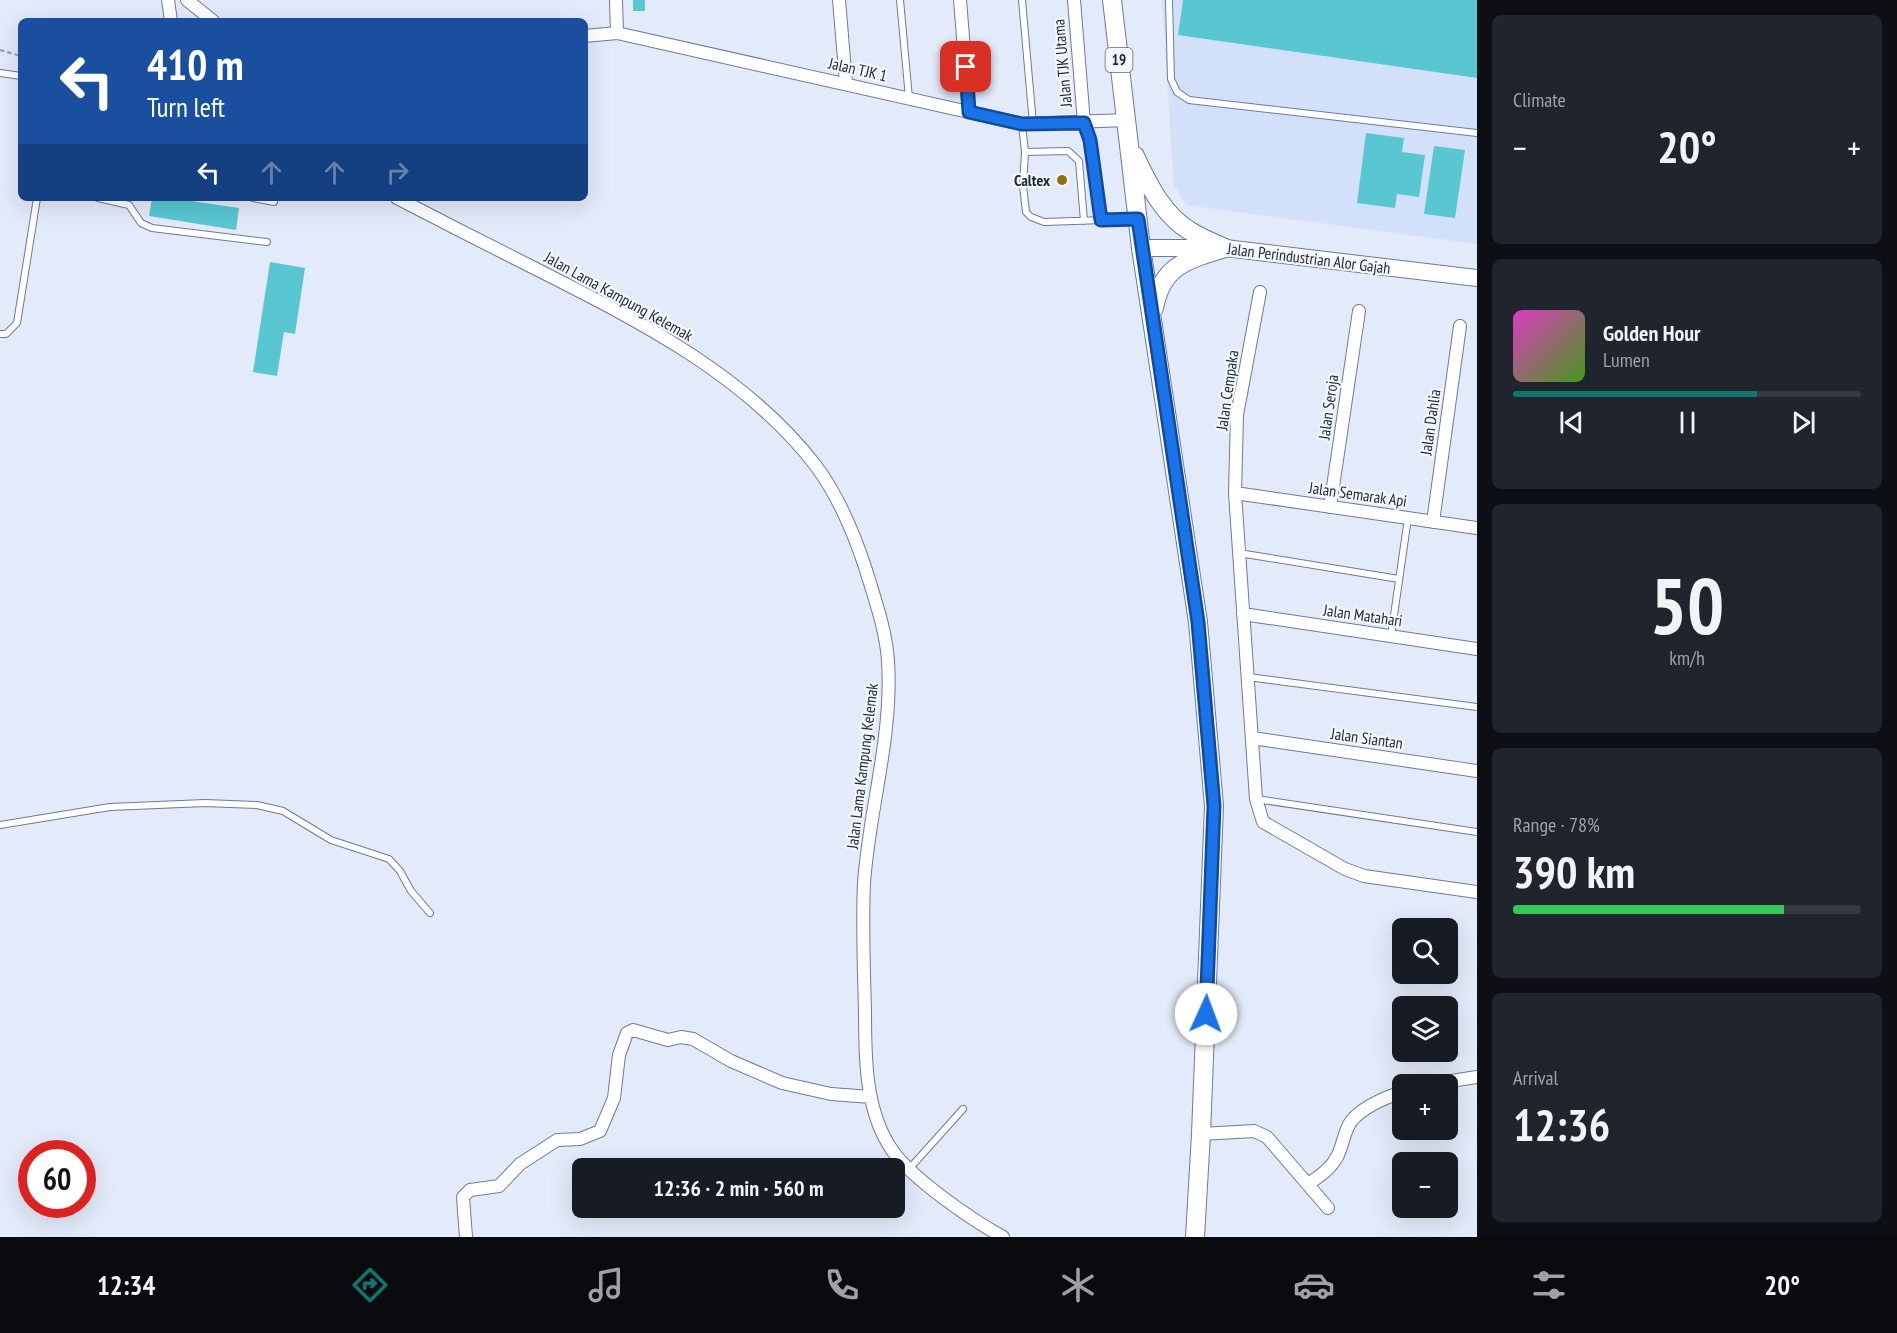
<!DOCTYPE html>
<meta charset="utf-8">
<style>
body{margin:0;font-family:"PT Sans Narrow",sans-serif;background:#20242c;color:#f1f3f6;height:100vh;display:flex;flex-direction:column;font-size:22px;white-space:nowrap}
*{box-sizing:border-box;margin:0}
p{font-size:20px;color:#9ea1a6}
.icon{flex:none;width:33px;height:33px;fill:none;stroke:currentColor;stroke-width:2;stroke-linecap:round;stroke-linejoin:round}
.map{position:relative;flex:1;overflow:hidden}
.sheet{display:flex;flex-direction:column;gap:15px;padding:15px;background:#0d0f14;width:420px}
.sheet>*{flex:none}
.banner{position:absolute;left:18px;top:18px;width:570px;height:183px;border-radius:9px;box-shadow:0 6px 24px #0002;background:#1a4fa0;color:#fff;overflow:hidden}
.fabs{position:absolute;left:1392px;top:918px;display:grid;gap:12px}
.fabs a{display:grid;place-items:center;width:66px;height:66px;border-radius:9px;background:#171b24;box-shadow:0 6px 24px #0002;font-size:30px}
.speed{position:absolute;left:18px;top:1140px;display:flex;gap:12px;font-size:30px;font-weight:700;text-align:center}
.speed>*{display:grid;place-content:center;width:78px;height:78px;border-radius:50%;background:#171b24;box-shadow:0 6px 24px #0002;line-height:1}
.speed .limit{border:9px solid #d22;background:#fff;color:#111}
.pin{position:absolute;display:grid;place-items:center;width:51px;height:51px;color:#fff;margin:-26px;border-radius:12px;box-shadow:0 3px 9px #0006}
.me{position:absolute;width:66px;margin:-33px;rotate:2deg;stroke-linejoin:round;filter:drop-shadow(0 0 4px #0008)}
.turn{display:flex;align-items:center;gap:21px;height:126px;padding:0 30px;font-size:27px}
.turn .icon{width:78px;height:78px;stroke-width:2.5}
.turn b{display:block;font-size:42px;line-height:51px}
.lanes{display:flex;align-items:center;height:57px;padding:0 30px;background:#0003;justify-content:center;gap:30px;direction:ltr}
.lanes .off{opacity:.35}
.big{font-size:45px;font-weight:700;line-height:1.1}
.sheet .tile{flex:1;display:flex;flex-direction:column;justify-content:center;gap:9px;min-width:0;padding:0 21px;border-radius:9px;background:#20242c}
.sheet .dial{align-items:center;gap:0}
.dial b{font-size:78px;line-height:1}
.song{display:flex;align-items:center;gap:18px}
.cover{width:72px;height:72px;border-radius:9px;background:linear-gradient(135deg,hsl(310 70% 55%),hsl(100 70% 35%))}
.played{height:6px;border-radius:3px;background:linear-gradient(90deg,#0f766e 70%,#363941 70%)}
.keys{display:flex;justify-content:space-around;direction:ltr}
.heat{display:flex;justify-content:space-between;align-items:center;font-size:33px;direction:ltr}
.charge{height:9px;border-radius:4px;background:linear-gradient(90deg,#34c759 78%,#363941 0)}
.trip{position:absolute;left:572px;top:1158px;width:333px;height:60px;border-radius:9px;background:#171b24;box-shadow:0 6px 24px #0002;font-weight:700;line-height:60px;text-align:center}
.dock{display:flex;height:96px;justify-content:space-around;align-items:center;background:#090b0e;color:#9ea1a6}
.dock .icon{width:42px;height:42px}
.dock .current{color:#0f766e}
.dock b{font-size:27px;color:#f1f3f6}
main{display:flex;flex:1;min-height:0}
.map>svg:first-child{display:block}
</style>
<main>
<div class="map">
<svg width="1477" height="1237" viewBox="0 0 1477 1237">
<rect width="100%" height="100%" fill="#e3eaf9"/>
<!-- built -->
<path fill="#d3e0f9" d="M1162,0H1477V244L1186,205L1174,185Z"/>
<!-- building -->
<path fill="#59c7d2" d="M633,0H645V11H633Z
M1183,0H1477V78L1178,35Z
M1366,133L1404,138L1402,152L1425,155L1419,197L1397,194L1395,208L1357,203Z
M1434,146L1465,150L1455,218L1424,214Z
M152,198H171L239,208L236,230L149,216Z
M270,262L305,268L295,334L284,332L277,376L253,372Z"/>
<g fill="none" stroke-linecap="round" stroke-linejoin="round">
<!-- lane casing -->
<g stroke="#6b7b9b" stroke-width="8">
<path id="lane" d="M900,0L909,98
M1022,0L1033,124
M1169,0L1171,79L1177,92L1189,100L1477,133
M0,73L21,76
M1084,123L1090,140L1101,220
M1022,124L1025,152L1023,186L1026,212L1031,217L1044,222L1134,219
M1025,152L1068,151L1079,161L1084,221
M98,198L129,205L141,223L152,228L267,242
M253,198L274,202
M0,334H6L17,323L37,198
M1239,553L1399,579
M1391,636L1408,518
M1248,677L1477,707
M1256,799L1477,832
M0,825L110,807L205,803L257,805L283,811L331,840L389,859L400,871L411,891L430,913
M909,1169L963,1109"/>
</g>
<!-- street casing -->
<g stroke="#6b7b9b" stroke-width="14">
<path id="street" d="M168,0L171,21
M187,0L213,21
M616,0L617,33
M839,0L846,83
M960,0L969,112
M1074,0L1084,123
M585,36L617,33L1022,124L1126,120
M397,198C445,223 494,248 542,272C641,322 747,376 816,466C839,497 854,533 866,570C875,600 886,630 888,661C893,736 869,810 864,883C862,926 864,969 865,1012C865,1057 865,1111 892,1150C911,1178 972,1220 1003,1237
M1260,292L1237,415L1235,493L1256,799L1263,822L1345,869L1364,876L1477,892
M1235,493L1477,528
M1330,507L1359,311
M1433,522L1460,326
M1243,614L1477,649
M1252,738L1477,771
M1432,1084L1477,1077
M1201,1134L1254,1131L1267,1137L1328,1208
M1308,1184C1320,1176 1331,1169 1338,1155C1344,1142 1345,1125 1356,1116C1368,1105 1387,1097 1402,1092
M466,1237L463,1197L470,1190L499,1186L520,1164L557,1140L580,1139L600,1131L614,1098L619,1055L627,1033L633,1030L668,1040L681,1037L693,1039L731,1061L782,1083L831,1094L871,1097"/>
</g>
<!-- secondary casing -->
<g stroke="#6b7b9b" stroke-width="18">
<path id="secondary" d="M1141,248H1225L1477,278"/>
</g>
<!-- primary casing -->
<g stroke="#6b7b9b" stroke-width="20">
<path id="primary" d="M1112,0L1141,248L1198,622L1214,806L1201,1134L1195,1237
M1135,156C1148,184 1163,215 1190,231C1201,238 1213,243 1225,248
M1154,308C1162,265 1187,260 1225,248"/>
</g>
<!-- path -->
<path stroke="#949ba9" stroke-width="2" stroke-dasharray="4.5 3" stroke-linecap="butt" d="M0,50L21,56"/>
<!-- lane -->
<use href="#lane" stroke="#fff" stroke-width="6"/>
<!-- street -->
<use href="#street" stroke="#fff" stroke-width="12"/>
<!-- secondary -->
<use href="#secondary" stroke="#fff" stroke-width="16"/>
<!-- primary -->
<use href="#primary" stroke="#fff" stroke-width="18"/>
</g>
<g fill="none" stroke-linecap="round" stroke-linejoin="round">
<!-- route casing -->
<g stroke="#114b97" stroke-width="15">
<path id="route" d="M966,67L969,112L1022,124L1084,123L1090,140L1101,220L1138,219L1198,622L1214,806L1206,1014"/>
</g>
<!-- route -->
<use href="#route" stroke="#1a73e8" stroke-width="10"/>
</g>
<!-- markers -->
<circle fill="#906c12" stroke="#f3f7ff" stroke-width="2" cx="1062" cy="180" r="6"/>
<g text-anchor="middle" stroke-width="4.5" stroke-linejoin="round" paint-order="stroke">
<!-- shield labels -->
<rect fill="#f3f7ff" stroke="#616773" stroke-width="1.5" x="1105.5" y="48" width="27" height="24" rx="4.5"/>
<g font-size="15" font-weight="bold" fill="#232937">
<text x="1119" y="65">19</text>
</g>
<!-- street labels -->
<g font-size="16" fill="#232937" stroke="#f3f7ff">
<text transform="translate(1062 63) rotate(-95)" y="6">Jalan TJK Utama</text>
<text transform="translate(858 69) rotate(13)" y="6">Jalan TJK 1</text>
<text transform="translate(1309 258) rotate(7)" y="6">Jalan Perindustrian Alor Gajah</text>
<text transform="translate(619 296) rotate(29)" y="6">Jalan Lama Kampung Kelemak</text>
<text transform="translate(1227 390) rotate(-82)" y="6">Jalan Cempaka</text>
<text transform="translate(1328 407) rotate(-82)" y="6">Jalan Seroja</text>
<text transform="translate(1430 422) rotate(-82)" y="6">Jalan Dahlia</text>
<text transform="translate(1358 494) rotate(8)" y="6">Jalan Semarak Api</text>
<text transform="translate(1363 615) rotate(8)" y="6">Jalan Matahari</text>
<text transform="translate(1367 738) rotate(8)" y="6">Jalan Siantan</text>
<text transform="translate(862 766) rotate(-83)" y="6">Jalan Lama Kampung Kelemak</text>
</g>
<!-- poi labels -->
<g font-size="16" font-weight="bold" fill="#232937" stroke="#f3f7ff" text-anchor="end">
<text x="1050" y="186">Caltex</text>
</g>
</g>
</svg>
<div class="fabs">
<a><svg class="icon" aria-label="search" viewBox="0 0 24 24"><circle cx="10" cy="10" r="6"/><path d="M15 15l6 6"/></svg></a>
<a><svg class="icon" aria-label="layers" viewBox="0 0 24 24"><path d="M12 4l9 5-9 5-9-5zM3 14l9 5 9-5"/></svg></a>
<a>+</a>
<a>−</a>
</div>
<div class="speed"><div class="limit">60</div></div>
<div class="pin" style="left:966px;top:67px;background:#d93025"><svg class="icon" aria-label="arrive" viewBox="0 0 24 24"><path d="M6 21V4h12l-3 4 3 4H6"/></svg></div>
<svg class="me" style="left:1206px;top:1014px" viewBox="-20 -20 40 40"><circle r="19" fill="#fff"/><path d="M0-13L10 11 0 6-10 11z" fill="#1a73e8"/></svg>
<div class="trip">12:36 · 2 min · 560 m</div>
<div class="banner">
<div class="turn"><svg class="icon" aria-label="left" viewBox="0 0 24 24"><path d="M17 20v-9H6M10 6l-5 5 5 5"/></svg><div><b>410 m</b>Turn left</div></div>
<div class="lanes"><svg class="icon" aria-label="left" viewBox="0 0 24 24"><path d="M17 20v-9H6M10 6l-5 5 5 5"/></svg><svg class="icon off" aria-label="ahead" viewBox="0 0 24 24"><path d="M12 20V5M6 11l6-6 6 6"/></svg><svg class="icon off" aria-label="ahead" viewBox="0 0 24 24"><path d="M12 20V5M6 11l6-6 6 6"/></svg><svg class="icon off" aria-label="right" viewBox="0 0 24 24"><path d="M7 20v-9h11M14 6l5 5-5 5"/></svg></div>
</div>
</div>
<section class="sheet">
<div class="tile"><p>Climate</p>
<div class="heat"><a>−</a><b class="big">20°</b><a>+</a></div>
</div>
<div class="tile">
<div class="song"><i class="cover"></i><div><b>Golden Hour</b><p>Lumen</p></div></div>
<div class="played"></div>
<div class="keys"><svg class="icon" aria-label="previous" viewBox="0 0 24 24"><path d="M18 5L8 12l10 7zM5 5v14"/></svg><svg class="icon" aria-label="pause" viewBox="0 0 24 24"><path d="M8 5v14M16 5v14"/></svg><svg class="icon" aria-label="next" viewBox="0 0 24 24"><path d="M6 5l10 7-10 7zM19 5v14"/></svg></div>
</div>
<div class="tile dial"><b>50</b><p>km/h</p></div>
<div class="tile"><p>Range · 78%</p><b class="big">390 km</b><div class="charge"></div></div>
<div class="tile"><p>Arrival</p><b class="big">12:36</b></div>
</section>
</main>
<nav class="dock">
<b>12:34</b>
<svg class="icon current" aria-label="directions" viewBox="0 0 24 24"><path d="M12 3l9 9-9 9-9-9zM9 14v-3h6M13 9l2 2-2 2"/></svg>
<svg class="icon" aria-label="music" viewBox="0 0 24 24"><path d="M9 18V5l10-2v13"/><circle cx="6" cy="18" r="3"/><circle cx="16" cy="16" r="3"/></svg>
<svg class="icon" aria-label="phone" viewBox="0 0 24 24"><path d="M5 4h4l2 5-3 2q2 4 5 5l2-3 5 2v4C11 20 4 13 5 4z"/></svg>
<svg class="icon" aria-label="climate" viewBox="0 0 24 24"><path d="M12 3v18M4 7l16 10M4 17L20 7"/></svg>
<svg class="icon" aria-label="car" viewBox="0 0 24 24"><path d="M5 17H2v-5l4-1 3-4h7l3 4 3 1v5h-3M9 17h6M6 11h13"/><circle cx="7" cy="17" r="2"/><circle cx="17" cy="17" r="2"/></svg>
<svg class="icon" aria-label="filters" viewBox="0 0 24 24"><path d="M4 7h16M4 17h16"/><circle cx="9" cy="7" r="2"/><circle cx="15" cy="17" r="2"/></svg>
<b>20°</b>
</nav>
